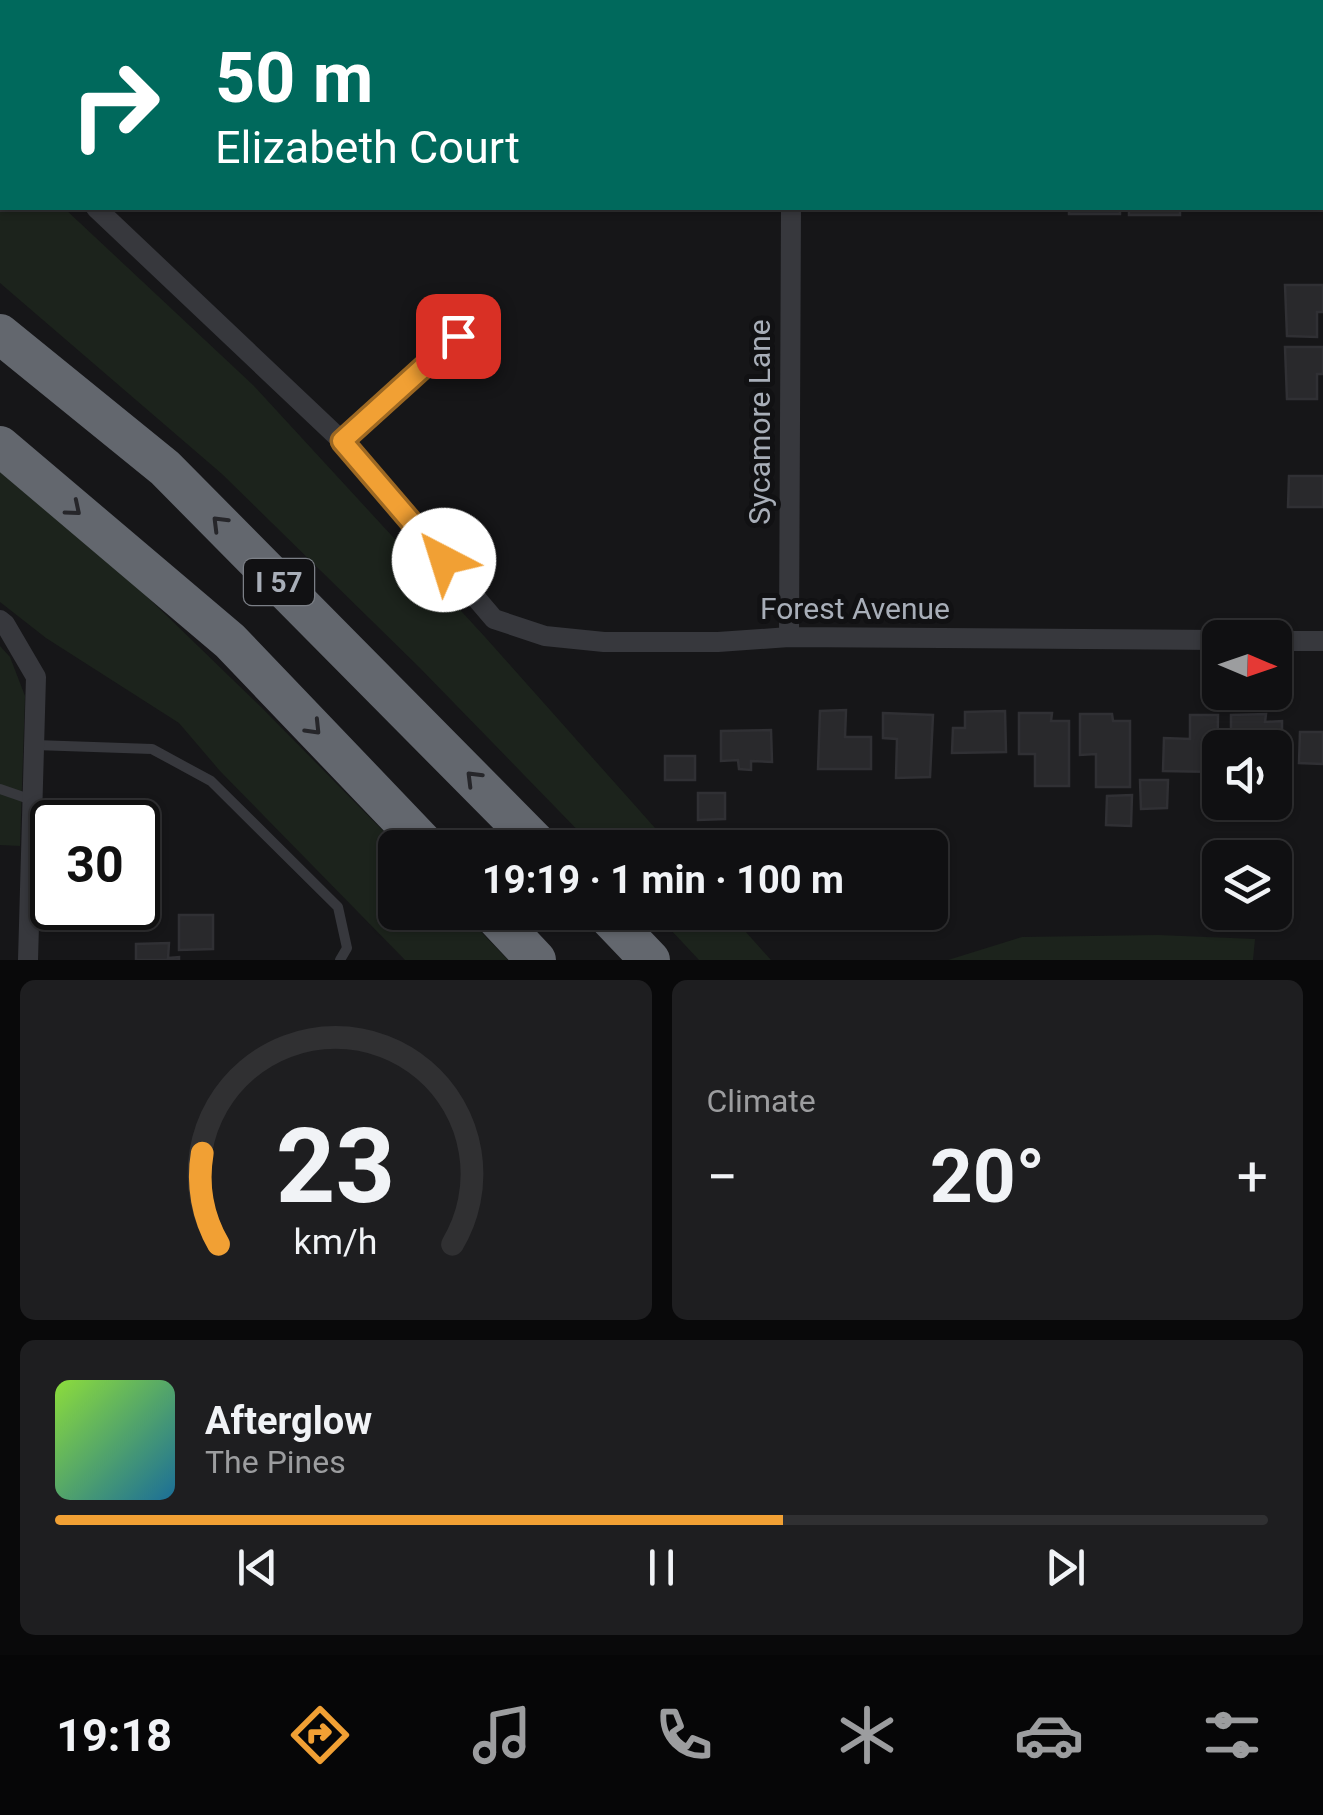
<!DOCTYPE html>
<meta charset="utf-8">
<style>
body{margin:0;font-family:Roboto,sans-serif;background:#1e1e20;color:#f1f3f6;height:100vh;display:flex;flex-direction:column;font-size:38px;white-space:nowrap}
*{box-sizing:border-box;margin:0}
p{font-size:32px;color:#9c9d9f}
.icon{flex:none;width:55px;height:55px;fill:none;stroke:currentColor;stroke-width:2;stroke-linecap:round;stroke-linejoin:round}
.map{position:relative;height:960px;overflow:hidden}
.details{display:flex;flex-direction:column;gap:20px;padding:20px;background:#09090a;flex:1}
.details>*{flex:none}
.top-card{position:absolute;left:0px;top:0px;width:1325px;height:210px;box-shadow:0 2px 8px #0004,0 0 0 2px #303032;background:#00695c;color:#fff;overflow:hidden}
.needle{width:65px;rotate:92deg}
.tools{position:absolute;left:1202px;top:620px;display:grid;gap:20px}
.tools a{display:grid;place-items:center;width:90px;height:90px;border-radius:15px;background:#101012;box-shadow:0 2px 8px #0004,0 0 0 2px #303032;font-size:50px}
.speed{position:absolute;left:30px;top:800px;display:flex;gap:20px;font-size:50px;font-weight:700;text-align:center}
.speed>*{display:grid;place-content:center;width:130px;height:130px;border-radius:50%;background:#101012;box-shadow:0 2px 8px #0004,0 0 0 2px #303032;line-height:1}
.speed .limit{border:5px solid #111;border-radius:15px;background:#fff;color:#111}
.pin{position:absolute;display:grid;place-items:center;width:85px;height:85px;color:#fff;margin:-42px;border-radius:20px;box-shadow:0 5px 15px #0006}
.me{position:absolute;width:110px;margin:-55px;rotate:320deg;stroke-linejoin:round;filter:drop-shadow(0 0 8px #0008)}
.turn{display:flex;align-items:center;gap:35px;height:210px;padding:0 50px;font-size:45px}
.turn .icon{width:130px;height:130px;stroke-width:2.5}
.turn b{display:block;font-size:70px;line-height:85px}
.big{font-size:75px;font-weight:700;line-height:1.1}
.details .widget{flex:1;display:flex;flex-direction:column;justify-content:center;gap:15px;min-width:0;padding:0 35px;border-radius:15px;background:#1e1e20}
.details .dial{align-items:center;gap:0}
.dial svg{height:260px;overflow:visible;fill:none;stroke:#303032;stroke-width:7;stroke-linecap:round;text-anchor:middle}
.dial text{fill:#f1f3f6;stroke:none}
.song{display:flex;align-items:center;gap:30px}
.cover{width:120px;height:120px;border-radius:15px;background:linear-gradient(135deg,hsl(90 70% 55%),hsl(200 70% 35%))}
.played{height:10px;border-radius:5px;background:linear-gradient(90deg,#f1a034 60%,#303032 60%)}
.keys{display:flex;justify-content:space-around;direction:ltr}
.heat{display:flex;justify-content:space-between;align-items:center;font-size:55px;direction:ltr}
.details .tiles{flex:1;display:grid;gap:20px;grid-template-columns:1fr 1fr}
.widget:last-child{grid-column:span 2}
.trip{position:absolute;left:378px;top:830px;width:570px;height:100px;border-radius:15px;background:#101012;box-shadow:0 2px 8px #0004,0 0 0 2px #303032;font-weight:700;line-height:100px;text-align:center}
.tab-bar{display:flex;height:160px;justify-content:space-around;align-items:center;background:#060607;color:#9c9d9f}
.tab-bar .icon{width:70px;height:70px}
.tab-bar .on{color:#f1a034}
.tab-bar b{font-size:45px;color:#f1f3f6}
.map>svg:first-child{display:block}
</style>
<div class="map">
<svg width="1323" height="960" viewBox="0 0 1323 960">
<rect width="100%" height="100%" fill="#161618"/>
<!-- green -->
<path fill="#1c231c" d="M0,149L2,151V208H64L253,385L485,637L672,847H594L419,667L222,474L0,283Z
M0,468L132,582L261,707L399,847L395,848V912L463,913L508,960H405L220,771L179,723L46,638L0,602Z
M0,646L10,657L25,696L20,846L0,845Z
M655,913H729L771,960H699Z
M1158,935L1255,939L1253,960H948L1022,937Z"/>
<!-- building -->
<path fill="#29292c" stroke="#303034" stroke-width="2.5" d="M1069,208H1120V214H1069Z
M1129,208H1180V215H1129Z
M1285,285H1323V312H1317V337L1287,336Z
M1285,347H1323V374H1317V399H1287Z
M1289,476H1323V507H1288Z
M846,710L845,737H871V769H818L820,711Z
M1005,711L1006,752L952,753L953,728H965V712Z
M883,713L933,715L930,777L896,778L897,739L883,738Z
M1019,713H1052L1051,721H1069V786H1035V754H1019Z
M1080,714H1112L1113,721H1130V787H1096V754L1080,755Z
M1266,714L1265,722L1282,721V772H1275V748H1231V715Z
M1190,715H1218L1217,772L1163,771L1164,738L1190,739Z
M771,730L772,762L751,761V770L739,769L738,760L721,761V731Z
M1300,732H1323V764L1299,763Z
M665,756H695V780H665Z
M1140,780H1168L1167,808L1141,809Z
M698,793H725V819L698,820Z
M1132,795L1131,826L1106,825L1107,796Z
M179,915H213V949L179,950Z
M169,943L168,958L179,957V960H136V944Z"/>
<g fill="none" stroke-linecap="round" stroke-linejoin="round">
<!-- service -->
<path stroke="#37383d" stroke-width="10" d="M35,745L152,749L211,781L338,907L347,948L340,960
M0,789L32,800"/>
<!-- minor -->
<path stroke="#37383d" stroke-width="20" d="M72,2V0
M1322,104H1323
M0,124L2,126
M96,208L342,441L494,619L545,636L604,642H718L789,637L1220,640
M342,441L458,336
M0,620L5,624L36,677L28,960
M789,637L791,208
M1275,641H1323"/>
<!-- motorway -->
<path stroke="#63676e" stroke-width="40" d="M0,334L165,468L541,848
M0,446L230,641L428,848
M491,912L536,960
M604,912L650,960"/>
</g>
<!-- one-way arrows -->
<defs><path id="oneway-chevron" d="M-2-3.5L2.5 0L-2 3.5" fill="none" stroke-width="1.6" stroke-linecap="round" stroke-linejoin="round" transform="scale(2.5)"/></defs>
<g stroke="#26262a">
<use href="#oneway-chevron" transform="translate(74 509) rotate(40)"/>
<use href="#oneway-chevron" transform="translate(219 523) rotate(-135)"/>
<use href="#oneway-chevron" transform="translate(314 728) rotate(46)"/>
<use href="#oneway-chevron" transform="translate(473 778) rotate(-135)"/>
</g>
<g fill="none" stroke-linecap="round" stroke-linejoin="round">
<!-- route casing -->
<g stroke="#9d6822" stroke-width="25">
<path id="route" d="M444,560L342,441L458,336"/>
</g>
<!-- route -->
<use href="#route" stroke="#f1a034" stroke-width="18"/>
</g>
<g text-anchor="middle" stroke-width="10" stroke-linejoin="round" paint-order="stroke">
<!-- shield labels -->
<rect fill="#111113" stroke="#7b7f86" stroke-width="2.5" x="244" y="559" width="70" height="46" rx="8"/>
<g font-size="28" font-weight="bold" fill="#a8aeb8">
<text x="279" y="592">I 57</text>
</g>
<!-- street labels -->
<g font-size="30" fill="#a8aeb8" stroke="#111113">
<text transform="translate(760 422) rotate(-90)" y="10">Sycamore Lane</text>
<text x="855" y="619">Forest Avenue</text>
</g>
</g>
</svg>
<div class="tools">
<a><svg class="needle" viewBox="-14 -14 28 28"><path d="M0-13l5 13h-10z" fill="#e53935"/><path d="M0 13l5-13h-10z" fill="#9c9d9f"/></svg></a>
<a><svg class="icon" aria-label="sound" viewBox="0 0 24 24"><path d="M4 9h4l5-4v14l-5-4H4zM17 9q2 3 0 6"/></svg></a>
<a><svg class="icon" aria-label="layers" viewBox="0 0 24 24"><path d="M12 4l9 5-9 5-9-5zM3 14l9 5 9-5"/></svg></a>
</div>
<div class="speed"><div class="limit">30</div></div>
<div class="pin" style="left:458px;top:336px;background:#d93025"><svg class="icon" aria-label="arrive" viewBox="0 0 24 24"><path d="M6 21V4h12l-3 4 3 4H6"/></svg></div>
<svg class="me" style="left:444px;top:560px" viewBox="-20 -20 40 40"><circle r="19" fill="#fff"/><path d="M0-13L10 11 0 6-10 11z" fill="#f1a034"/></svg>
<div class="trip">19:19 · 1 min · 100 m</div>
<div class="top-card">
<div class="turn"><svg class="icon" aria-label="right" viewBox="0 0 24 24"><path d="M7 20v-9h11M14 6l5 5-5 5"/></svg><div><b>50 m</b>Elizabeth Court</div></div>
</div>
</div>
<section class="details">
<div class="tiles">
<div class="widget dial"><svg viewBox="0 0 100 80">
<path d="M14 69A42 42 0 1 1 86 69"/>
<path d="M14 69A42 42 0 0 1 9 41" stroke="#f1a034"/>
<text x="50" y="56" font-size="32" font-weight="700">23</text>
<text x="50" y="72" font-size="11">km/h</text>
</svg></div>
<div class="widget"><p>Climate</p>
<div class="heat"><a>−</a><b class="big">20°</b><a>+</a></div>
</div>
<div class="widget">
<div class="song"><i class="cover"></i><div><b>Afterglow</b><p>The Pines</p></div></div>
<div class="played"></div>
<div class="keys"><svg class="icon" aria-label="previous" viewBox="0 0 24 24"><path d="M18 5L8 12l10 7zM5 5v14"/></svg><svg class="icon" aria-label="pause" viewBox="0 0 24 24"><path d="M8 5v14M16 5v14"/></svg><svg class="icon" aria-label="next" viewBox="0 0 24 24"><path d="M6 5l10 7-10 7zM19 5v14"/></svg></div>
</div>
</div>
</section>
<nav class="tab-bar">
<b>19:18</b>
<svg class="icon on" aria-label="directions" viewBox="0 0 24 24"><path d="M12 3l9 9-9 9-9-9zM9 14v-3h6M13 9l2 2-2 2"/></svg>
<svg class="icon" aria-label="music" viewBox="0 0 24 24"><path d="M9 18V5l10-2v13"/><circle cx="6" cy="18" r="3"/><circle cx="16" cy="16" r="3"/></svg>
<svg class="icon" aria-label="phone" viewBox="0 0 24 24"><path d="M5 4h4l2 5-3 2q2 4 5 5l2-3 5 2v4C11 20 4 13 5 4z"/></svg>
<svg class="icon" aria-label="climate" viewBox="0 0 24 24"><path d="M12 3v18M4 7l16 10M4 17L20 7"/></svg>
<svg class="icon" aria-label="car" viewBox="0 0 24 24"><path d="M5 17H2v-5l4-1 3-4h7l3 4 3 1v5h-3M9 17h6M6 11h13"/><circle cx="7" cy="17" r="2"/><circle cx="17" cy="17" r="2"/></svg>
<svg class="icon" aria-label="filters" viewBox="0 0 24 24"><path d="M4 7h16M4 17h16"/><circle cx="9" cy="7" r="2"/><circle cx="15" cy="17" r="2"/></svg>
</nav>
